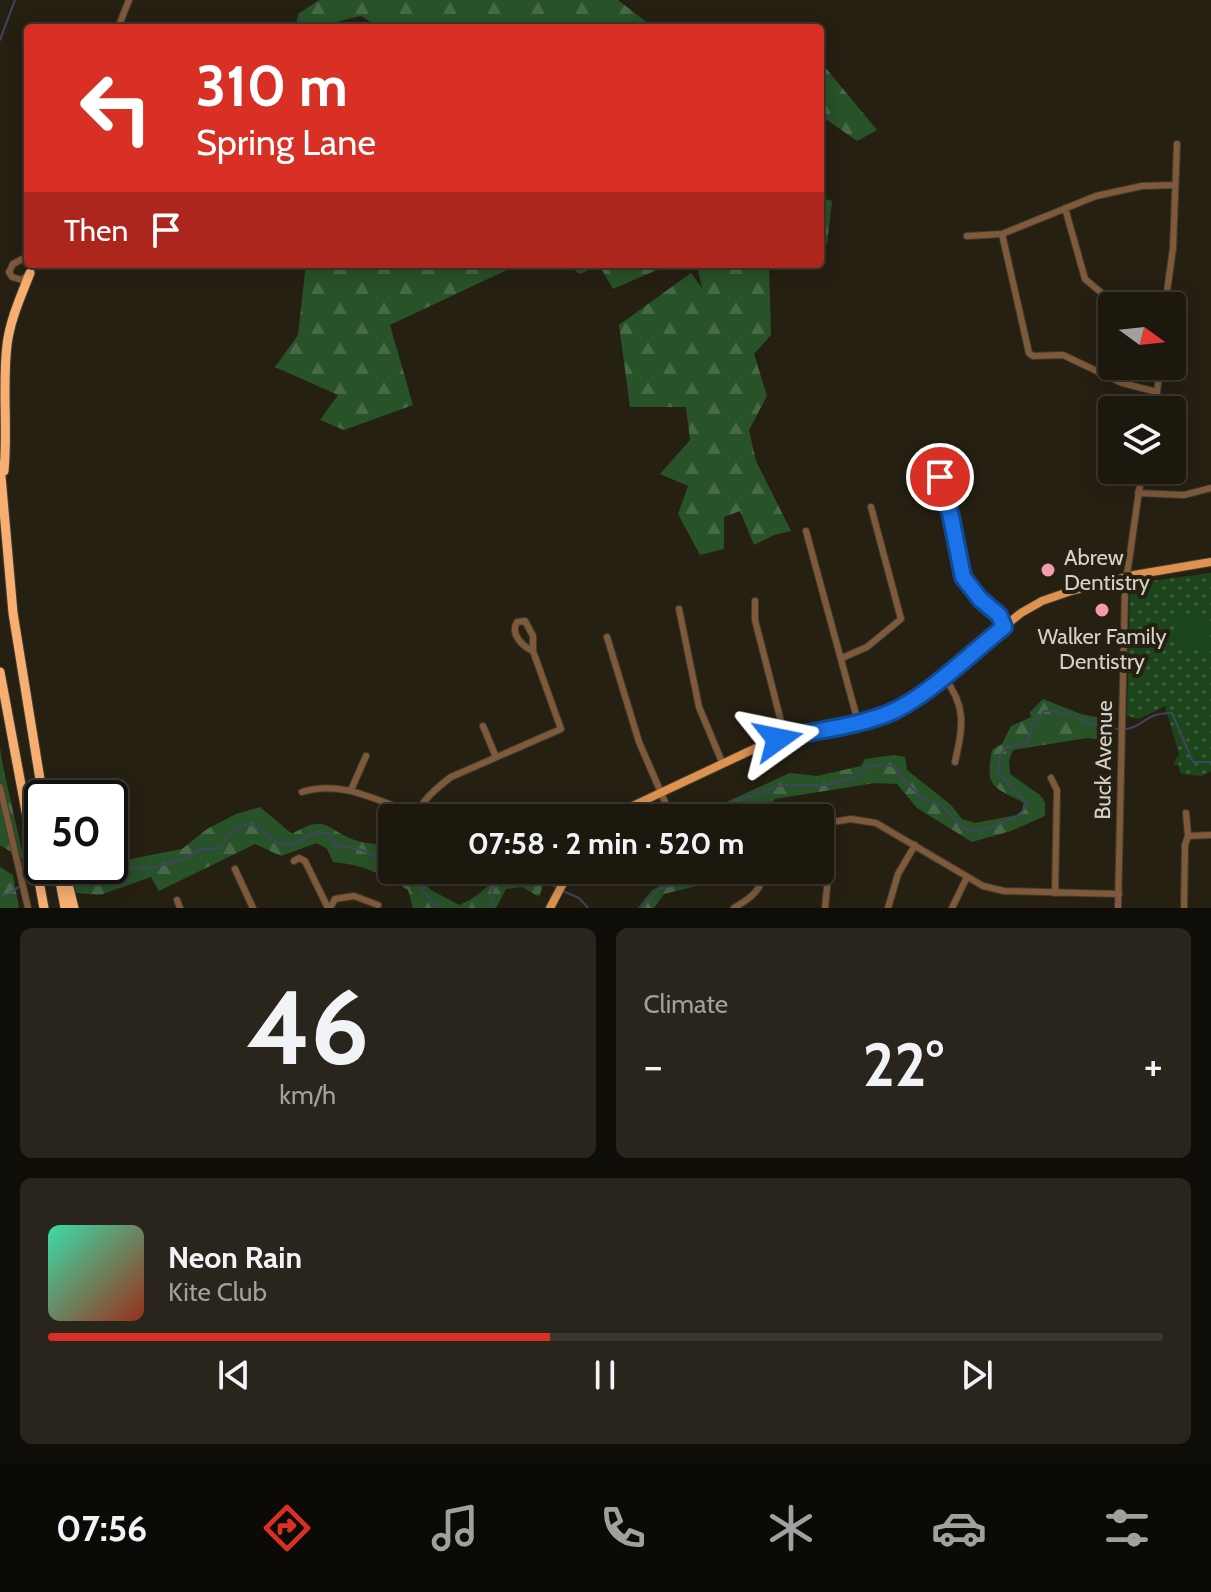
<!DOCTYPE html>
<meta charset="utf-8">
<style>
body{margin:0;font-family:Cabin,sans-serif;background:#29251c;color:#f1f3f6;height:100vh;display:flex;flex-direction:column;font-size:30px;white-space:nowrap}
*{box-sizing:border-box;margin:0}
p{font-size:26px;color:#a0a09e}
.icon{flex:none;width:44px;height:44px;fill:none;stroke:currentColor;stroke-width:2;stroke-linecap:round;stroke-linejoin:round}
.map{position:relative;height:908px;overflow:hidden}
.panel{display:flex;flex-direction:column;gap:20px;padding:20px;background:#0f0d08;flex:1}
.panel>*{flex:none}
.top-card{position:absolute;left:24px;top:24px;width:800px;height:244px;border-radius:8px;box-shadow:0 4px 20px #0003,0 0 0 2px #3a372e;background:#d93025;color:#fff;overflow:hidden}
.needle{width:52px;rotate:105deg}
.buttons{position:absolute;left:1098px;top:292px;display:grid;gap:16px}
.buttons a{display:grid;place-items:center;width:88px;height:88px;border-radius:8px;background:#1c180e;box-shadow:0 4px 20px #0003,0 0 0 2px #3a372e;font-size:40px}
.speed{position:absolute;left:24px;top:780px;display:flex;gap:16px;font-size:40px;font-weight:700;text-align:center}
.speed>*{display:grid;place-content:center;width:104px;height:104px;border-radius:50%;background:#1c180e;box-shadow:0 4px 20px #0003,0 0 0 2px #3a372e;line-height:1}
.speed .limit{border:4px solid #111;border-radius:12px;background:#fff;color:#111}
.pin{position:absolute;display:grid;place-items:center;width:68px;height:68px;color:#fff;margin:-34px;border:4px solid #fff;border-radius:50%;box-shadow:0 2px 8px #0007}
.me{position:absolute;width:88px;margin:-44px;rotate:78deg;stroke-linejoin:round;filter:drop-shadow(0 0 6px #0008)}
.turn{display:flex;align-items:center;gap:28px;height:168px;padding:0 40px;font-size:36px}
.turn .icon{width:104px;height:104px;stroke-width:2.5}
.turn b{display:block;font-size:56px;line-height:68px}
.then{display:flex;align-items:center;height:76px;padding:0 40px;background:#0003;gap:16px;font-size:30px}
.big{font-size:60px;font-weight:800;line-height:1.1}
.panel .tile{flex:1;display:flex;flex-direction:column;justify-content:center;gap:12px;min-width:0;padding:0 28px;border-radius:12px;background:#29251c}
.panel .dial{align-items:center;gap:0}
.dial b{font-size:104px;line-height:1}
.song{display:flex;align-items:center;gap:24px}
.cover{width:96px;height:96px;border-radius:12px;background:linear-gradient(135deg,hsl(160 70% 55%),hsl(10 70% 35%))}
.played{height:8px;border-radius:4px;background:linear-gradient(90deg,#d93025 45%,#3a372e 45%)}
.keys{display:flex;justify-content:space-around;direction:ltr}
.heat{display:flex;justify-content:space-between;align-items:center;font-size:44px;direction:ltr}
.panel .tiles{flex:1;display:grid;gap:20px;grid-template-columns:1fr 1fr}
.tile:last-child{grid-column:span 2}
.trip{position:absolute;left:378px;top:804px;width:456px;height:80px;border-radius:8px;background:#1c180e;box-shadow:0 4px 20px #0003,0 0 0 2px #3a372e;font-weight:800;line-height:80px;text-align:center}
.tabs{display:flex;height:128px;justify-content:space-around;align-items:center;background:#0b0a06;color:#a0a09e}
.tabs .icon{width:56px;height:56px}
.tabs .on{color:#d93025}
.tabs b{font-size:36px;color:#f1f3f6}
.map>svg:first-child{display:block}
</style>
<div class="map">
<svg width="1211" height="908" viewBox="0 0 1211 908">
<defs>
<pattern id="grass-dots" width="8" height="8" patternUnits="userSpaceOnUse" patternTransform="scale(2)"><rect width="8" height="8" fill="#1c451c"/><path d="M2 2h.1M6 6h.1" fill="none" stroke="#3c5f3c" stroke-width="1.8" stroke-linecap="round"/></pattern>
<pattern id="forest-firs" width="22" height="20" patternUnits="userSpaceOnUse" patternTransform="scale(2)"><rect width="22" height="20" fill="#285228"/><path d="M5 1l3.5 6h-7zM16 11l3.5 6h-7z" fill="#466a46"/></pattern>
</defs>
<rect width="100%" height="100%" fill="#262013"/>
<!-- grass -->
<path fill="url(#grass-dots)" d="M1211,573V771L1202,776L1181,774L1178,765H1173L1179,754L1165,706L1139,719L1127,716L1130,589L1135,583Z"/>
<!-- forest -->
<path fill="url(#forest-firs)" d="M319,0H618L654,28H380L361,16L311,28H296L298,14Z
M820,61L877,130L857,141L820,115Z
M820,197L832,201L827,244L820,241Z
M306,264H500L509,269L390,325L413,405L344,430L320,420L338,395L275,367L298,335Z
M566,264H664V267L613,289L599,265L580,274Z
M697,264H769L771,335L754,354L767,396L749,430L756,461L791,531L774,535L754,545L740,511L724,517V549L700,555L678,514L688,486L660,474L690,440L686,407H630L619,325L691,273L702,288Z
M1043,699L1081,714L1111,720V741L1087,738L1013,750L1009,760L1010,774L1040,795L1045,802V816L1011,831L972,842L917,808L897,784L875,783L775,799L765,811L753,804L729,818H713L722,804L790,773L817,776L861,766L865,759L894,755L905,757L907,770L951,805L962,819L975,823L1017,815L1022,811L1024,803C992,786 985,788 992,750L1002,744L1011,726L1031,717L1030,712Z
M0,747L2,762L24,860L0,845Z
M260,807L292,834C329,812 325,831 358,841C368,844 380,844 390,846L392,870H413L431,890L459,905C498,890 494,855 546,877L539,897L522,887L506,889L496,908H413L408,890C385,875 361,864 333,862L327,849L317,843L281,856L255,844L159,891L151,877L100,895L76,893L71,866H110V863L182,849L207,829L236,814Z
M0,867L13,875L19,908H0Z
M695,870H724L725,879L664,894L654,908H638L652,890Z"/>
<!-- pitch -->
<path fill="#1c451c" d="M1178,616L1209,617V647L1179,648Z"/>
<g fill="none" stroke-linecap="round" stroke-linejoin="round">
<!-- stream -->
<path stroke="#40455f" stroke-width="2" d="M0,40L15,0
M1126,729C1143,727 1146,712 1172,713L1193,762H1211
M719,818L731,803L782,785H827L855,777L869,767L882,764L896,767L901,777L923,799L942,806L964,829L980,832C995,823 1022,821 1027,803L998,773L999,758L1005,748L1027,742L1032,728L1044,711C1070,709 1092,729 1119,729
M399,870L416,881L436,908
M66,878L122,869L153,868L185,858L202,849L221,848C228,835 235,827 249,823L278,843L293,844L316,832L329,833L335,845L362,850L392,865
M42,882L56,880
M563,891L579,898L588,908
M0,896L7,895L20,886
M491,908L492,889C517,868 531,873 558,888
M642,908L659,889L718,874L716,870"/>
<!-- minor casing -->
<g stroke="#423c30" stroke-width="8">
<path id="minor" d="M118,28L129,0
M1065,208L1085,279L1104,295L1132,306
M1002,234L1029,353L1033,356L1063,355L1122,383L1157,392
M967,236L1002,234L1096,196L1142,186L1175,185
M28,256L13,264L9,272L12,277L22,280L30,273L33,264
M1165,306L1173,248L1177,144
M1155,410L1160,366
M944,460L938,466L951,517L963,577L980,599L999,615L1004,627
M1138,493L1184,495L1211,488
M806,531L858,722
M980,599L984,609L1002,626
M755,601V620L785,737
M679,609L699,707L722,762
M607,637L639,742L672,818
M842,658L867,647L901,619L871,507
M943,676C967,706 963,726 955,762
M483,726L496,757
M1051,778L1057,790L1055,893
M0,787L28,908
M351,790L366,756
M302,792C343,779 378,802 417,814
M417,814C423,799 438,787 451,777L561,729L533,651V636L525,621L517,622C510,634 522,646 533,651
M820,824L851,819L876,823L983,886L1004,891L1119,894
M1188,836L1211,835
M294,861L299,858L305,861L328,908
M235,869L253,908
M177,900L180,908
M330,908L335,899L354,896L378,905
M734,908C751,898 762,890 765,870
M825,908L831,846L829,823
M888,908L898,874L915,845
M952,908L967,877
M1118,908L1125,589L1142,470
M1184,908L1185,845L1188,836L1186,813"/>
</g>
<!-- major casing -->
<g stroke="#423c30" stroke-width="10">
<path id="major" d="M607,818L771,741L870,719L895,711L918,696L1021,613L1042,601L1068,592L1134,575L1211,562
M550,908L570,870"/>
</g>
<!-- highway casing -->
<g stroke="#423c30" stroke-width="11">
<path id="highway" d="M0,465L13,613L43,798
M4,471C8,429 2,387 7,345C10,320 21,296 30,273
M0,672L44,908
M57,866L65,908
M60,875L69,888L74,908"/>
</g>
<!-- minor -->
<use href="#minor" stroke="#7e5a3b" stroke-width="6"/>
<!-- major -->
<use href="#major" stroke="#dd934f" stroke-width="8"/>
<!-- highway -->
<use href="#highway" stroke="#f6af70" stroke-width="9"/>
</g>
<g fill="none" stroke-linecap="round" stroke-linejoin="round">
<!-- route casing -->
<g stroke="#114b97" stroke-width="20">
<path id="route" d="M778,739C816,730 858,727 894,711C930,694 971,653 1004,627L999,615L980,599L963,577L951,517L940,477"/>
</g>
<!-- route -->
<use href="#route" stroke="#1a73e8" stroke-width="14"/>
</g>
<!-- markers -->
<g fill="#f39aab" stroke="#262013" stroke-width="3">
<circle cx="1048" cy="570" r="8"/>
<circle cx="1102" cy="610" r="8"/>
</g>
<g text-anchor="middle" stroke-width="8" stroke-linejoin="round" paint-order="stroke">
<!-- poi labels -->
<g font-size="22" fill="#d6d2ca" stroke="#262013" text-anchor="start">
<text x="1064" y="565">Abrew<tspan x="1064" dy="25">Dentistry</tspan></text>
<text x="1102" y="644" text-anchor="middle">Walker Family<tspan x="1102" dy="25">Dentistry</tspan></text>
</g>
<!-- street labels -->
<g font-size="22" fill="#d6d2ca" stroke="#262013">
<text transform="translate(1103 760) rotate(-89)" y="8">Buck Avenue</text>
</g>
</g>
</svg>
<div class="buttons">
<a><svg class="needle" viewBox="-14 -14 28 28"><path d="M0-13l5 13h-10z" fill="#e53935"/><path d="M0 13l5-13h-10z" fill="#a0a09e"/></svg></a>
<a><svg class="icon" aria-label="layers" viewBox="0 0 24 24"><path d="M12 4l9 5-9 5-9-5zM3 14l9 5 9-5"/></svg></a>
</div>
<div class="speed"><div class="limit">50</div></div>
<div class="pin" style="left:940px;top:477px;background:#d93025"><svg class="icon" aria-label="arrive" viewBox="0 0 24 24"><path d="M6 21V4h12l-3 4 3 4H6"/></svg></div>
<svg class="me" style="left:778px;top:739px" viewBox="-20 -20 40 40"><path d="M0-17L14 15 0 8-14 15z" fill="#1a73e8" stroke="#fff" stroke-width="4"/></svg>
<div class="trip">07:58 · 2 min · 520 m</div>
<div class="top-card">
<div class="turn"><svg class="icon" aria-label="left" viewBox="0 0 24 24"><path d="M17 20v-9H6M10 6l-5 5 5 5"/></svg><div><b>310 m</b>Spring Lane</div></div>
<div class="then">Then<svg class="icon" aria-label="arrive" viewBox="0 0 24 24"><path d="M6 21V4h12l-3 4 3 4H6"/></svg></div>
</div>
</div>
<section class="panel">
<div class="tiles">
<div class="tile dial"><b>46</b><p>km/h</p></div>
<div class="tile"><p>Climate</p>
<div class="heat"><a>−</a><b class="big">22°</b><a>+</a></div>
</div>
<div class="tile">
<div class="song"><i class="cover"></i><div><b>Neon Rain</b><p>Kite Club</p></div></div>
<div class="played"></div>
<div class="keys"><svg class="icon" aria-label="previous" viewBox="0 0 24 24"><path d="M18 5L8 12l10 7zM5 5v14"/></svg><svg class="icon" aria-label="pause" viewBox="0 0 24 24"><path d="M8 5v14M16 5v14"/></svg><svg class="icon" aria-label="next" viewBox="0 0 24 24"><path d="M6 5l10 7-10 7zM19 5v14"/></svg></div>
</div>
</div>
</section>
<nav class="tabs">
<b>07:56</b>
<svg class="icon on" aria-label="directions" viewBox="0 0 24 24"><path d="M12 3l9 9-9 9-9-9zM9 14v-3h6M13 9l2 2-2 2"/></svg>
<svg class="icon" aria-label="music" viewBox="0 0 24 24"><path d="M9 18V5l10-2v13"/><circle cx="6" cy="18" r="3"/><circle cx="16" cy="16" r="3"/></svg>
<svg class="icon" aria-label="phone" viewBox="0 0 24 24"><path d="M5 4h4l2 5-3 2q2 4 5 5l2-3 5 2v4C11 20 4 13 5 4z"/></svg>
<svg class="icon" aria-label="climate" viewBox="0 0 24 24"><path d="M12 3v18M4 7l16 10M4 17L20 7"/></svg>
<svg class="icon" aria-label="car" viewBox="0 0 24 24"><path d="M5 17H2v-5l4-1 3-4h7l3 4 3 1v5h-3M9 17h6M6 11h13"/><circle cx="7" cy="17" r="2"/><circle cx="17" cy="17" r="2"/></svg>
<svg class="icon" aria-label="filters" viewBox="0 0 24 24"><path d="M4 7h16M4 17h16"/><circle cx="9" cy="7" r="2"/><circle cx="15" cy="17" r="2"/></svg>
</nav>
